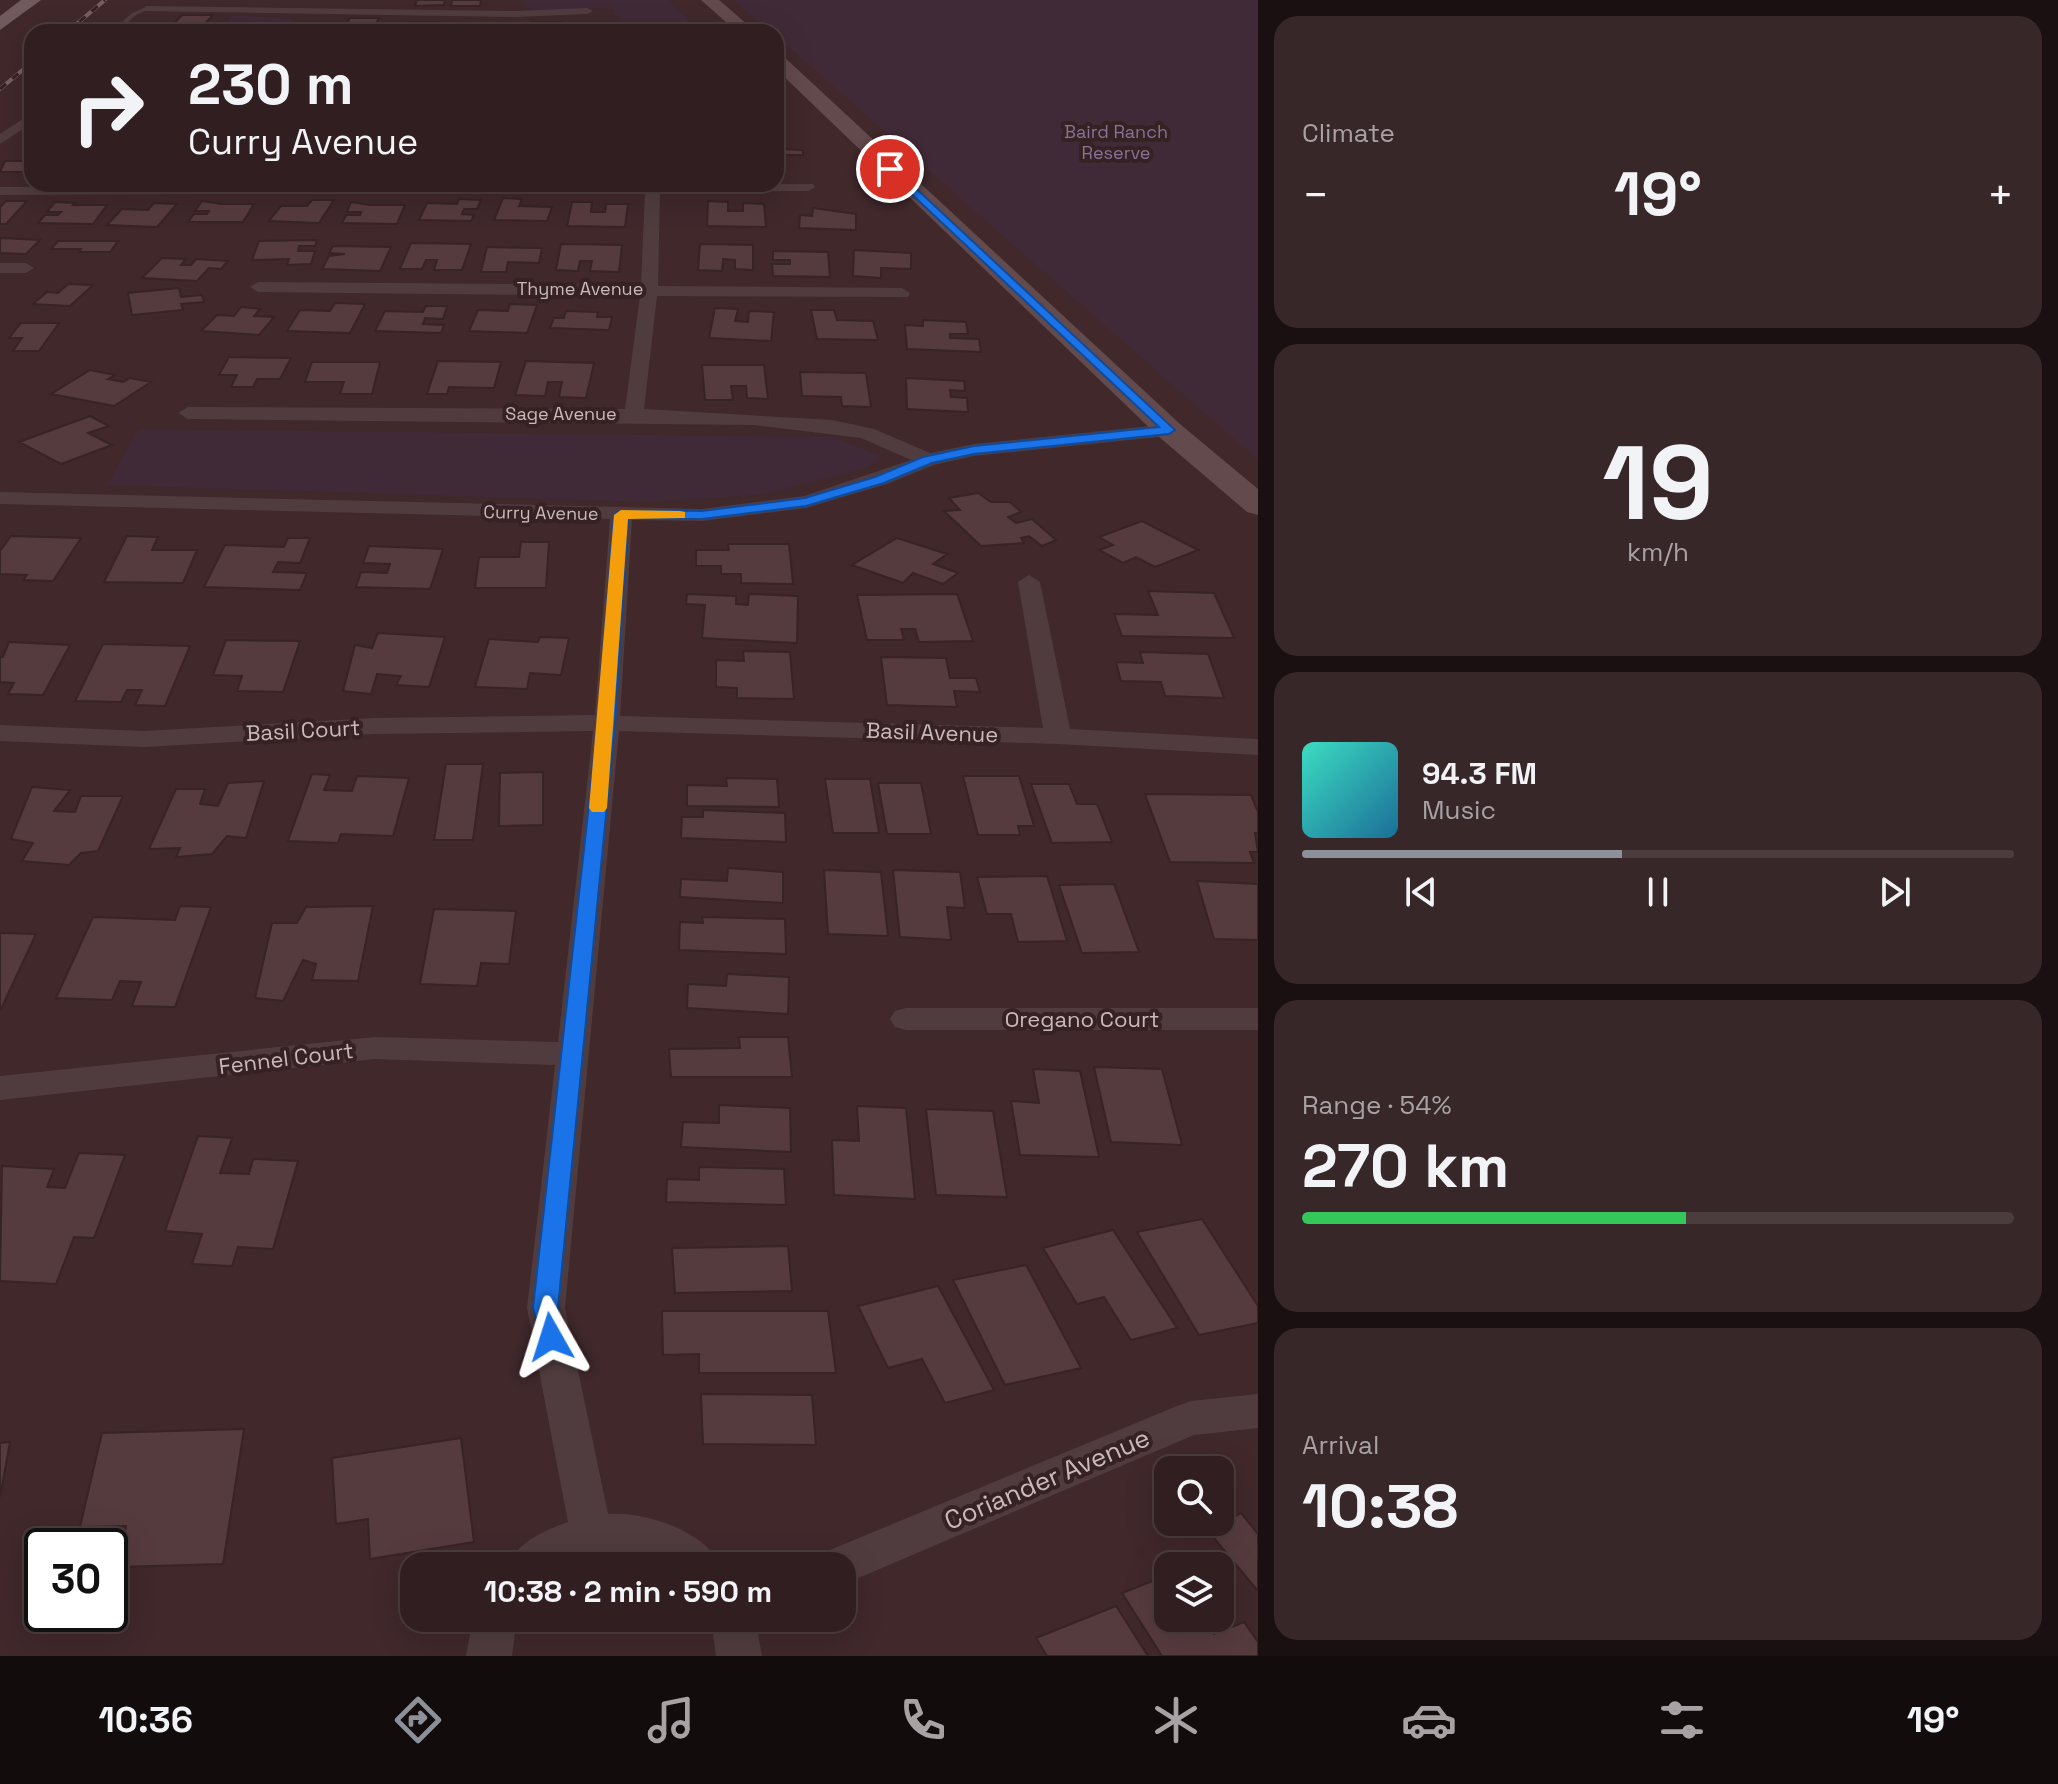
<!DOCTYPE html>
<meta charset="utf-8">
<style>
body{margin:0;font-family:"Space Grotesk",sans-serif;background:#382729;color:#f1f3f6;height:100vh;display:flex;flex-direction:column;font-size:30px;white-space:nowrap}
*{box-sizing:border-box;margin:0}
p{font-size:26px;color:#a8a2a5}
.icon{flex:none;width:44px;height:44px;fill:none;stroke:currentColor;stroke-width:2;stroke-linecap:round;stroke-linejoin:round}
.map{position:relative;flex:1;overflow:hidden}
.side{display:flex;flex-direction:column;gap:16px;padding:16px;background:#1a1012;width:800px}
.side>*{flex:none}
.hud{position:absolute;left:24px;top:24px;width:760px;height:168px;border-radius:24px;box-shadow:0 8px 32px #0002,0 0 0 2px #4b3c3e;background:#301e20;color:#f1f3f6;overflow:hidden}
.tools{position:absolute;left:1154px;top:1456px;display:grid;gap:16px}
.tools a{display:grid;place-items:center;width:80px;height:80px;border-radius:16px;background:#301e20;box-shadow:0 8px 32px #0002,0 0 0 2px #4b3c3e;font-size:40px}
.speed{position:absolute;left:24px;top:1528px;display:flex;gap:16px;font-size:40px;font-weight:700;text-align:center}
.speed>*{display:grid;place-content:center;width:104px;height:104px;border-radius:50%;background:#301e20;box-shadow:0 8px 32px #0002,0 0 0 2px #4b3c3e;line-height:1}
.speed .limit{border:4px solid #111;border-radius:12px;background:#fff;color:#111}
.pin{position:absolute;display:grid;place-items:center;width:68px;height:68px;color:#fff;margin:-34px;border:4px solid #fff;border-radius:50%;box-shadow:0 2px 8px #0007}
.me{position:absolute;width:88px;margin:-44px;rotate:354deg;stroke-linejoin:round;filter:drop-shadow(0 0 6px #0008)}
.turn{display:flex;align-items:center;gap:28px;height:168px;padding:0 32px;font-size:36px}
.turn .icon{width:104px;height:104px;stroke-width:2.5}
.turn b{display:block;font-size:56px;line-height:68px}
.big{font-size:60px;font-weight:600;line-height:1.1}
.side .card{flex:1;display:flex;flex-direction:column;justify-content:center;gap:12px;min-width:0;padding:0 28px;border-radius:24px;background:#382729}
.side .dial{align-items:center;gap:0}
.dial b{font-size:104px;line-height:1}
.song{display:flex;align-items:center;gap:24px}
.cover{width:96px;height:96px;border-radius:12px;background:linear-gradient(135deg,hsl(170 70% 55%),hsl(200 70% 35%))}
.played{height:8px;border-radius:4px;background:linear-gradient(90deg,#8c9099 45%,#4b3c3e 45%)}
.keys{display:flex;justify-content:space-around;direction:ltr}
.heat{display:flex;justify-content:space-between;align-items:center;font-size:44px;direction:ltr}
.charge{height:12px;border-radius:6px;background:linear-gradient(90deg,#34c759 54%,#4b3c3e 0)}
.trip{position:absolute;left:400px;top:1552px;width:456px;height:80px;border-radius:24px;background:#301e20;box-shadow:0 8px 32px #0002,0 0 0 2px #4b3c3e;font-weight:600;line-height:80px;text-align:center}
.dock{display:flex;height:128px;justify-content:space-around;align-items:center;background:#130c0d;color:#a8a2a5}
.dock .icon{width:56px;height:56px}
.dock .on{color:#8c9099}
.dock b{font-size:36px;color:#f1f3f6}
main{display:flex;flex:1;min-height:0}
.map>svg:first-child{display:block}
</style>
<main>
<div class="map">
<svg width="1258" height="1656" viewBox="0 0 1258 1656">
<rect width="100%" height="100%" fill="#40282b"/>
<!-- green -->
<path fill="#412a38" d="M524,0H668L701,32H620V17L614,16V10C582,2 550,17 524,6Z
M733,0H1258V460L776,36V32H771Z
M233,15L295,19L285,32H218Z
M139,429L833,437L884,457L866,468L758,495L648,502L107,485Z"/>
<!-- building -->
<path fill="#563b3e" stroke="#382325" stroke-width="2" d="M417,0H445L444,5L415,6Z
M452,0H481L480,6H451Z
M182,15H213L197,32H166Z
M350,18H379L373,29H343Z
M408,22H438L435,32H405Z
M531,22H561L560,32H530Z
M450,23H479L477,32H447Z
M490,23H520L519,32H488Z
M577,23H607V32H576Z
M778,149L803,150V155H778Z
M5,161H32V172H0Z
M503,198L522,199L519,206L552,207L547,221L494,220Z
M459,199L481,200L477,209H464L462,214L474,215L471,221L419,220L427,203L457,204Z
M312,200H334L319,223L269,221L281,206H307Z
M6,201H27L6,224H0V207Z
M202,201L221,204H254L243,222H188L194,214H207L209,211H195Z
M708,201L728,202V211H743V203L764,204L766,227L707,226Z
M55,202L75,203L73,205H107L93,224L38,223L45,215H58L61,212H47Z
M351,202L370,205H405L397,224L342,223L346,215H360L361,212H347Z
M572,202H592L591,212H605L606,204H628L625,227L567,226Z
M154,203L177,204L157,227L107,225L122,209L148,210Z
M813,208L856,214V230L799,228L800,215L812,216Z
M0,239V238L40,240L26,254L0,253Z
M317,240L315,246H299L298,251H315L311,264L287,265L289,259L252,260L259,241Z
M58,241H118L110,252H79L81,249H51Z
M411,243L471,244L462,270H434L437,260H426L422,269H400Z
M561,244L622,245L619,272L590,271L592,261H580L578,271L556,270Z
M700,244L753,245V270L735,269V260L723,259L722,271L698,270Z
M333,246L391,247L380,271L322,269L329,256L345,254L329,253Z
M487,247L542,248L539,263L508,262L506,272H481Z
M854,250L911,253V269L881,268V278L853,276Z
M773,251L828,252L830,277L773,276L772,264H790V260H773Z
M162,258L186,259L181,265H191L196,259L228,261L221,269L209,268L197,281L142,278Z
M68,284L93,285L70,306L33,304L47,292L58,293Z
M179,288L181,297L202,295L204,302L181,304L183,310L132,315L128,293Z
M335,303L365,304L350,333L287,331L300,310L330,311Z
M510,304L537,305L527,333L469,331L478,310L508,311Z
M426,306H447L443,319L425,318L423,324L444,325L441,333L375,331L385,311L423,312Z
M241,307L260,309L254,316L274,317L259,335L201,331L217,315L234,316Z
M715,308L738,309L735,321L748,322L749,311L774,312L771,341L709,338Z
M811,310H834L837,320L873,321L878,340L817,339Z
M566,311L598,312L597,317H612L609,330L550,328L554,318H564Z
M923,320L966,322L968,334H950V338L979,339L981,352L907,349L905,325L923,326Z
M21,323H59L39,351H13L22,338H9Z
M229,357L291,358L280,379H257L253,387H231L237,375H219Z
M438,361L501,362L494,388L449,387L447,394H427Z
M526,361L594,363L586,398L559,397L562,382H548L545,396L515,395Z
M312,362H380L372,394H340L344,382H305Z
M702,365H764L768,399L747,398L746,386H731L733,400H705Z
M90,370L115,375L108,379L123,382L130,378L151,382L114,406L51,394Z
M800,372L866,373L871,407L842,406L841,397L802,396Z
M906,378L964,381L965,391L950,390L951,397L967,398L968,412L907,409Z
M90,416L109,426L88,433L112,445L61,464L19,442Z
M978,493L991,502H1010L1021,512L1008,517L1016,523L1032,519L1056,540L1042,546L1029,536L1021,538L1024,543L981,546L944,511L960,510L949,498Z
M1142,521L1198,550L1155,567L1136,557L1123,563L1099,550L1113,545L1099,537Z
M11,536L81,538L53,581L23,580L27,575L0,574V551Z
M127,536L158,537L152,550H197L183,583L104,582Z
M288,538H310L300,563L278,562L273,572L307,573L300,590L204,587L225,545L284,547Z
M897,538L947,554L933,564L958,573L943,584L913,573L903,583L852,565Z
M521,542H549L546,588H475L479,557H519Z
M728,544H789L793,584L741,583V574H721V566H696V550H729Z
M369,546L443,549L430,589L356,587L361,572L387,573L390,564L363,563Z
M1148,591L1214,593L1234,638L1122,636L1114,614L1158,615Z
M687,594L736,596V604L748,605L749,594L798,596L797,643L702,638L705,605L686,604Z
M957,594L973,641L919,642L915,629H901L904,640H867L857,595Z
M378,633L445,637L429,687L396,685L401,676L377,674L371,694L343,691L355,645L372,648Z
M540,637L569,638L561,675L530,673L527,689L475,687L489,639L538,642Z
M226,640L300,641L283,692L237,691L242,676L213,675Z
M9,642L70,645L43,695L8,694L14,683L0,682V657H3Z
M103,644L190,646L165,706L135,705L142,690H127L121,702L75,701Z
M743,651L790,652L794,699L737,698V688L716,687V660L744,661Z
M1140,652L1208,654L1224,698L1165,696L1161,682L1121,681L1116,662L1143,663Z
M881,657L946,658L950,678H976L980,692L954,691L957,707L887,705Z
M446,764H483L473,840H434Z
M543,772V825L499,826L500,773Z
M312,774L330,775L324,790L352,791L357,776L409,778L393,836L341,834L338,843L288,841Z
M963,776H1019L1034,826H1018L1020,835H978Z
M726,778L777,779L779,807L687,806V785L727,786Z
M825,779H870L879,833H833Z
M264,781L246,838L227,836L212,854L176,857L180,848L149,849L176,789H205L200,804L218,806L228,783Z
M878,783H921L931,834H887Z
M1031,784H1069L1077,804H1097L1112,842L1052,843Z
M32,787L70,790L54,811L75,812L81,796H123L98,851L81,853L69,865L22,861L33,843L11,839Z
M1145,794L1251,795L1258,812V833H1255L1258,852H1250L1254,863L1170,862Z
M703,810L785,813L786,842L681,838L682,817H703Z
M728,868L783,872V903L680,897L681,879L727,881Z
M824,870L881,872L888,936L828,934Z
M893,870L960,872L965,908L947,907L951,940L900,937Z
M1047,876L1067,941L1018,942L1011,914H987L977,877Z
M1197,881L1258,884V940L1214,939Z
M1114,884L1139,952L1082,953L1059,885Z
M180,906L211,907L175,1007L132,1006L141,982L120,981L112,1000L56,998L93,917L175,920Z
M373,906L358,981L312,980L316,964L303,960L283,1001L255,998L272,923H297L306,907Z
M434,909L516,911L509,964L481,963L477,986L420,984Z
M702,917L785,919L786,954L679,950L680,922L703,923Z
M0,933L36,934L0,1011Z
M727,974L789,977L788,1014L687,1008L688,984L726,986Z
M739,1037H788L792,1077H671L669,1049L740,1048Z
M1094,1067L1162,1069L1182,1145L1111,1142Z
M1033,1069L1080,1071L1099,1157L1020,1155L1011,1101L1039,1103Z
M719,1105L790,1108L791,1152L681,1147L683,1122L719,1123Z
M857,1106L906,1108L915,1199L834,1195L832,1140L859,1141Z
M926,1109L993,1111L1007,1197L936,1195Z
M198,1136L232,1138L220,1173L249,1174L253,1159L298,1161L273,1249L238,1247L232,1266L192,1264L202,1234L165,1231Z
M79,1153L125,1155L94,1238L74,1237L56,1284L0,1281L2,1166L54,1169L47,1187L65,1188Z
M699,1167L784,1169L786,1205L666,1202L667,1179L699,1180Z
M1202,1219L1258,1306V1323L1199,1335L1137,1232Z
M1113,1230L1177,1328L1131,1340L1104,1297L1077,1304L1043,1248Z
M788,1246L792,1291L675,1293L672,1248Z
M1026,1265L1081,1368L1005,1385L953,1280Z
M938,1286L994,1390L945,1403L922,1359L888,1368L858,1306Z
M662,1311H828L836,1373H699V1354L663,1355Z
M701,1394L812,1395L816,1445L703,1444Z
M244,1429L223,1564L118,1567L126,1526L80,1527L102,1433Z
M461,1438L474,1542L370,1559L368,1519L336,1524L332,1458Z
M10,1442L0,1497V1443Z
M1241,1513L1258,1534V1591L1208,1531Z
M1168,1575V1618H1203L1214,1634L1244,1622L1258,1642V1656H1162L1122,1593Z
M1116,1606L1148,1656H1047L1036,1638Z"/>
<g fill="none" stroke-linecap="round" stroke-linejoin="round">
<!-- service -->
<path fill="#503c3f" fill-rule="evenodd" d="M146,7L148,10L136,15L117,32H111L132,13Z
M32,104V113L26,109Z"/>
<!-- minor -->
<path fill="#503c3f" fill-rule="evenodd" d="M146,6L517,11L587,8L593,11L587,14L517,17L142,11Z
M32,113V123L0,144V134Z
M813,184L815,187L808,191L660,192L658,286L902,288L910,293L908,297L657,296L644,409L832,420L874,429L930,453L974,444L1169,424L1179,430L1169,436L974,456L934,465L887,484L806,508L702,521L632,520L620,716L1043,728L1018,582L1029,575L1040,582L1070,729L1258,739V755L1058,744L619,731L565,1308L608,1514C645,1511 705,1531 721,1566H664L636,1554L614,1552L592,1554L563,1566H507C518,1542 543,1531 568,1522L527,1308L555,1065L375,1059L0,1100V1076L375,1037L558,1042L593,731L374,734L144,747L0,741V725L144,731L374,718L595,715L610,519L0,504V492L702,509L804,496L911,460L861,438L754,425L188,419L178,413L188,407L625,409L640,296L258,292L250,287L258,282L641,285L645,192L0,195V187Z
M0,263H26L34,268L26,273H0Z
M906,1008H1258V1030H906L895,1027L890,1019L895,1011Z
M1258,1394V1428L1194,1435L842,1585V1566H818L825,1552L1177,1406L1191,1401Z
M473,1618H517L512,1656H466Z
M711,1618H755L762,1656H716Z"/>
<!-- secondary -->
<path fill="#634a4c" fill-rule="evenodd" d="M701,0H719L756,32H737Z
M776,54L782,55L1180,424L1258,489V515L1247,512L1158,436L776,69Z"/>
<!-- primary -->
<path fill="#705a5d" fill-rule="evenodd" d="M21,0H41L0,30V16Z"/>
<!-- rail casing -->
<g stroke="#775f61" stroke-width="4">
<path id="rail" d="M67,32L105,0
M0,89L32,62"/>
</g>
<!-- rail -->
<use href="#rail" stroke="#362123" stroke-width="3" stroke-dasharray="8" stroke-linecap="butt"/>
</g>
<!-- route -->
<path fill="#1a73e8" stroke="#114b97" stroke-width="2" d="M887,167H893L1175,430L1169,434L974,454L932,463L884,483L806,506L702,519H628L615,723L558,1308L564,1337L560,1344L551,1347L543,1344L533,1308L598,723L614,515L621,510L702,511L805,498L875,477L923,457L974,446L1159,427L887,171Z"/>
<!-- slow -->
<path fill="#f59e0b" d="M680,511L685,512V518L628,519L607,808L604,812H592L589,808L614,515L621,510Z"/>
<g text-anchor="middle" stroke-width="8" stroke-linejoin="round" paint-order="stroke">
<!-- far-park labels -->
<g font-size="18" fill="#87729a" stroke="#362123">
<text x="1116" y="138">Baird Ranch<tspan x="1116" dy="21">Reserve</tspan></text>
</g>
<!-- far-street labels -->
<g font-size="18" fill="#cab9bb" stroke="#362123">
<text x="580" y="295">Thyme Avenue</text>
<text x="561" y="420">Sage Avenue</text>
<text transform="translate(541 513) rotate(1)" y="6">Curry Avenue</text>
</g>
<!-- street labels -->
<g font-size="22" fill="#cab9bb" stroke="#362123">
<text transform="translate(303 730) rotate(-3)" y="8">Basil Court</text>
<text transform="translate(932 732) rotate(2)" y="8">Basil Avenue</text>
<text x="1082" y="1027">Oregano Court</text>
<text transform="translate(286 1058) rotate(-7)" y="8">Fennel Court</text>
</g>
<!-- near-street labels -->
<g font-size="26" fill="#cab9bb" stroke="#362123">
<text transform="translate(1047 1479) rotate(-23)" y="9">Coriander Avenue</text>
</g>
</g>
</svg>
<div class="tools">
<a><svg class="icon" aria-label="search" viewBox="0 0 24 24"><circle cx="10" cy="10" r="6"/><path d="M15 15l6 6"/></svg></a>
<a><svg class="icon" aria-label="layers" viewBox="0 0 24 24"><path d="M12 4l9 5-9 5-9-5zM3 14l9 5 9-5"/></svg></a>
</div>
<div class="speed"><div class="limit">30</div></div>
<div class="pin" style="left:890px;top:169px;background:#d93025"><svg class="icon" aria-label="arrive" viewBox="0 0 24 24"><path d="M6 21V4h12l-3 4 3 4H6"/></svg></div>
<svg class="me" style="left:551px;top:1337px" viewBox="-20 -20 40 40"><path d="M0-17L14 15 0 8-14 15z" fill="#1a73e8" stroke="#fff" stroke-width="4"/></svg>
<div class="trip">10:38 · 2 min · 590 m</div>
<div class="hud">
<div class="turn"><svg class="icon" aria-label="right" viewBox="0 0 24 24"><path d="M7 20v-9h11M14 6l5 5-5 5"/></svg><div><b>230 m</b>Curry Avenue</div></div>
</div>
</div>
<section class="side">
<div class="card"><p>Climate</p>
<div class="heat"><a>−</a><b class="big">19°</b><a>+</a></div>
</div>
<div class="card dial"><b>19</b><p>km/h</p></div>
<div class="card">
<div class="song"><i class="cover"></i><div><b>94.3 FM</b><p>Music</p></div></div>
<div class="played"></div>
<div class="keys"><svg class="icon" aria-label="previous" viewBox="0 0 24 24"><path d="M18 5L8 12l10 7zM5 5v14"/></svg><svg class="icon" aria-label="pause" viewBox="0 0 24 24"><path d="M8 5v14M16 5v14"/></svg><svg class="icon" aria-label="next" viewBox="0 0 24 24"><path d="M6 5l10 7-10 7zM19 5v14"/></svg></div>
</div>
<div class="card"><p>Range · 54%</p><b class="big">270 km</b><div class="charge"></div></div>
<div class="card"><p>Arrival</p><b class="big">10:38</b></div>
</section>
</main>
<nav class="dock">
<b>10:36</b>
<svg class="icon on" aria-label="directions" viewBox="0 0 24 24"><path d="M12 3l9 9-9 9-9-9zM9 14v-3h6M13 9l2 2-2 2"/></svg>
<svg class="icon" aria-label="music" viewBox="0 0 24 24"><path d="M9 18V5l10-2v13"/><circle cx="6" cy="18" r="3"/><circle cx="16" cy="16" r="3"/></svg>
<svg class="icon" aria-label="phone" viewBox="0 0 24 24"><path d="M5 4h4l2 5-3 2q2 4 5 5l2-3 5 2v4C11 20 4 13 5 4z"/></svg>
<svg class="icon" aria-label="climate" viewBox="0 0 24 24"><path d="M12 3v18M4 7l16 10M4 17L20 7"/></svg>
<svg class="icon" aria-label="car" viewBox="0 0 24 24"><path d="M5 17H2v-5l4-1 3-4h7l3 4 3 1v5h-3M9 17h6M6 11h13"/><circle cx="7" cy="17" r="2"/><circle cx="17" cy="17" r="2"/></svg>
<svg class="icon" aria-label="filters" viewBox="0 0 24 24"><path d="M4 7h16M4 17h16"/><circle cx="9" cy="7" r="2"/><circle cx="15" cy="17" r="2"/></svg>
<b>19°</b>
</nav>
